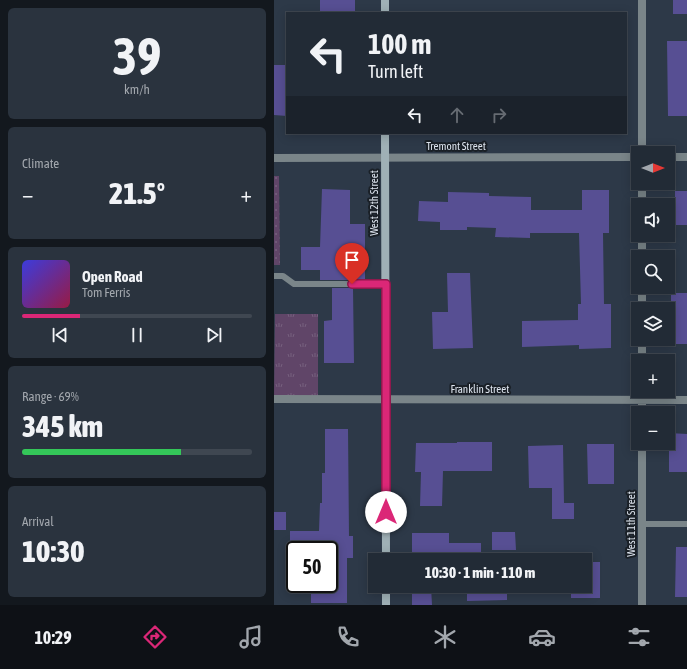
<!DOCTYPE html>
<meta charset="utf-8">
<style>
body{margin:0;font-family:"Asap Condensed",sans-serif;background:#2a333e;color:#f1f3f6;height:100vh;display:flex;flex-direction:column;font-size:15px;white-space:nowrap}
*{box-sizing:border-box;margin:0}
p{font-size:13px;color:#a2a7ad}
.icon{flex:none;width:22px;height:22px;fill:none;stroke:currentColor;stroke-width:2;stroke-linecap:round;stroke-linejoin:round}
.map{position:relative;flex:1;overflow:hidden}
.panel{display:flex;flex-direction:column;gap:8px;padding:8px;background:#13181e;width:274px}
.panel>*{flex:none}
.banner{position:absolute;left:12px;top:12px;width:341px;height:122px;border-radius:0px;box-shadow:0 2px 10px #0003,0 0 0 1px #3f4751;background:#222b36;color:#f1f3f6;overflow:hidden}
.needle{width:26px;rotate:90deg}
.controls{position:absolute;left:357px;top:146px;display:grid;gap:8px}
.controls a{display:grid;place-items:center;width:44px;height:44px;border-radius:0px;background:#222b36;box-shadow:0 2px 10px #0003,0 0 0 1px #3f4751;font-size:20px}
.speed{position:absolute;left:12px;top:541px;display:flex;gap:8px;font-size:20px;font-weight:700;text-align:center}
.speed>*{display:grid;place-content:center;width:52px;height:52px;border-radius:50%;background:#222b36;box-shadow:0 2px 10px #0003,0 0 0 1px #3f4751;line-height:1}
.speed .limit{border:2px solid #111;border-radius:6px;background:#fff;color:#111}
.pin{position:absolute;display:grid;place-items:center;width:34px;height:34px;color:#fff;margin:-41px -17px;border-radius:50% 50% 50% 0;rotate:-45deg;box-shadow:0 0 4px #0007}
.pin .icon{rotate:45deg}
.me{position:absolute;width:44px;margin:-22px;rotate:0deg;stroke-linejoin:round;filter:drop-shadow(0 0 3px #0008)}
.turn{display:flex;align-items:center;gap:14px;height:84px;padding:0 16px;font-size:18px}
.turn .icon{width:52px;height:52px;stroke-width:2.5}
.turn b{display:block;font-size:28px;line-height:34px}
.lanes{display:flex;align-items:center;height:38px;padding:0 16px;background:#0003;justify-content:center;gap:20px;direction:ltr}
.lanes .off{opacity:.35}
.big{font-size:30px;font-weight:800;line-height:1.1}
.panel .card{flex:1;display:flex;flex-direction:column;justify-content:center;gap:6px;min-width:0;padding:0 14px;border-radius:6px;background:#2a333e}
.panel .dial{align-items:center;gap:0}
.dial b{font-size:52px;line-height:1}
.song{display:flex;align-items:center;gap:12px}
.cover{width:48px;height:48px;border-radius:6px;background:linear-gradient(135deg,hsl(240 70% 55%),hsl(340 70% 35%))}
.played{height:4px;border-radius:2px;background:linear-gradient(90deg,#db2777 25%,#3f4751 25%)}
.keys{display:flex;justify-content:space-around;direction:ltr}
.heat{display:flex;justify-content:space-between;align-items:center;font-size:22px;direction:ltr}
.charge{height:6px;border-radius:3px;background:linear-gradient(90deg,#34c759 69%,#3f4751 0)}
.trip{position:absolute;left:94px;top:553px;width:224px;height:40px;border-radius:0px;background:#222b36;box-shadow:0 2px 10px #0003,0 0 0 1px #3f4751;font-weight:800;line-height:40px;text-align:center}
.menu{display:flex;height:64px;justify-content:space-around;align-items:center;background:#0e1116;color:#a2a7ad}
.menu .icon{width:28px;height:28px}
.menu .current{color:#db2777}
.menu b{font-size:18px;color:#f1f3f6}
main{display:flex;flex:1;min-height:0}
.map>svg:first-child{display:block}
</style>
<main>
<section class="panel">
<div class="card dial"><b>39</b><p>km/h</p></div>
<div class="card"><p>Climate</p>
<div class="heat"><a>−</a><b class="big">21.5°</b><a>+</a></div>
</div>
<div class="card">
<div class="song"><i class="cover"></i><div><b>Open Road</b><p>Tom Ferris</p></div></div>
<div class="played"></div>
<div class="keys"><svg class="icon" aria-label="previous" viewBox="0 0 24 24"><path d="M18 5L8 12l10 7zM5 5v14"/></svg><svg class="icon" aria-label="pause" viewBox="0 0 24 24"><path d="M8 5v14M16 5v14"/></svg><svg class="icon" aria-label="next" viewBox="0 0 24 24"><path d="M6 5l10 7-10 7zM19 5v14"/></svg></div>
</div>
<div class="card"><p>Range · 69%</p><b class="big">345 km</b><div class="charge"></div></div>
<div class="card"><p>Arrival</p><b class="big">10:30</b></div>
</section>
<div class="map">
<svg width="413" height="605" viewBox="0 0 413 605">
<defs>
<pattern id="grass-tufts" width="24" height="20" patternUnits="userSpaceOnUse"><rect width="24" height="20" fill="#604568"/><path d="M3 7l-1-3M5 7V3M7 7l1-3M15 17l-1-3M17 17v-4M19 17l1-3" fill="none" stroke="#76607e"/></pattern>
<pattern id="park-dots" width="8" height="8" patternUnits="userSpaceOnUse"><rect width="8" height="8" fill="#604568"/><path d="M2 2h.1M6 6h.1" fill="none" stroke="#76607e" stroke-width="1.8" stroke-linecap="round"/></pattern>
</defs>
<rect width="100%" height="100%" fill="#2d3948"/>
<!-- grass -->
<path fill="url(#grass-tufts)" d="M1,314H44V399H0Z"/>
<!-- park -->
<path fill="url(#park-dots)" d="M5,176L6,265H0V176Z"/>
<!-- building -->
<path fill="#574f93" d="M46,0H81V13H46Z
M399,0H413V14H399Z
M393,41H413V116H394Z
M0,65H13V116L0,115Z
M48,189L76,190V224H91V280H46V270H27V247H46Z
M308,190H335V233H329L330,304H337V348L305,349V345L248,347V321L304,320V304H307L305,233H256V238L221,237L222,228L193,227V230H166V222L144,221L145,201L174,202V192L215,193V196L257,197V210H308Z
M401,191H413V225H401Z
M173,273H196L199,348L159,349L158,312H174Z
M58,288H79L80,363H50V321L58,320Z
M397,293H413V344H397Z
M51,429H74L75,536H79V558H73V603H37V584H55V550H45V546H16V531H45L46,503H48V473H51Z
M395,433L413,434V472H395Z
M183,442H218V471H169L168,506H146L147,472H141L142,443H183Z
M313,444H340V484H314Z
M289,445L290,503H300V519H278V488H255L254,446Z
M0,512H12V530H0Z
M218,532H241L242,550H218Z
M138,533H175V543H207V559L138,560Z
M402,547H413V597H401Z
M311,562H326V598H297V586H311Z
M138,586H157L158,605H138Z
M193,586H233V600L193,601Z"/>
<g fill="none" stroke-linecap="round" stroke-linejoin="round">
<!-- service -->
<path stroke="#7a8589" stroke-width="6" d="M0,276H9L20,284H112
M368,524H413"/>
<!-- minor -->
<path stroke="#7a8589" stroke-width="8" d="M368,153V0
M394,157H413
M0,158L364,157
M368,205V183
M368,257V235
M368,309V287
M368,361V339
M368,391V413
M0,399L413,400
M368,605V443"/>
<!-- secondary -->
<path stroke="#9fb0b6" stroke-width="8" d="M111,0V13
M111,133L112,560
M112,605V586"/>
</g>
<g fill="none" stroke-linecap="round" stroke-linejoin="round">
<!-- route casing -->
<g stroke="#8e194d" stroke-width="10">
<path id="route" d="M78,284H112V512"/>
</g>
<!-- route -->
<use href="#route" stroke="#db2777" stroke-width="7"/>
</g>
<g text-anchor="middle" stroke-width="4" stroke-linejoin="round" paint-order="stroke">
<!-- street labels -->
<g font-size="11" fill="#dde4ee" stroke="#1a2027">
<text x="182" y="150">Tremont Street</text>
<text transform="translate(100 203) rotate(-90)" y="4">West 12th Street</text>
<text x="206" y="393">Franklin Street</text>
<text transform="translate(357 524) rotate(-90)" y="4">West 11th Street</text>
</g>
</g>
</svg>
<div class="controls">
<a><svg class="needle" viewBox="-14 -14 28 28"><path d="M0-13l5 13h-10z" fill="#e53935"/><path d="M0 13l5-13h-10z" fill="#a2a7ad"/></svg></a>
<a><svg class="icon" aria-label="sound" viewBox="0 0 24 24"><path d="M4 9h4l5-4v14l-5-4H4zM17 9q2 3 0 6"/></svg></a>
<a><svg class="icon" aria-label="search" viewBox="0 0 24 24"><circle cx="10" cy="10" r="6"/><path d="M15 15l6 6"/></svg></a>
<a><svg class="icon" aria-label="layers" viewBox="0 0 24 24"><path d="M12 4l9 5-9 5-9-5zM3 14l9 5 9-5"/></svg></a>
<a>+</a>
<a>−</a>
</div>
<div class="speed"><div class="limit">50</div></div>
<div class="pin" style="left:78px;top:284px;background:#d93025"><svg class="icon" aria-label="arrive" viewBox="0 0 24 24"><path d="M6 21V4h12l-3 4 3 4H6"/></svg></div>
<svg class="me" style="left:112px;top:512px" viewBox="-20 -20 40 40"><circle r="19" fill="#fff"/><path d="M0-13L10 11 0 6-10 11z" fill="#db2777"/></svg>
<div class="trip">10:30 · 1 min · 110 m</div>
<div class="banner">
<div class="turn"><svg class="icon" aria-label="left" viewBox="0 0 24 24"><path d="M17 20v-9H6M10 6l-5 5 5 5"/></svg><div><b>100 m</b>Turn left</div></div>
<div class="lanes"><svg class="icon" aria-label="left" viewBox="0 0 24 24"><path d="M17 20v-9H6M10 6l-5 5 5 5"/></svg><svg class="icon off" aria-label="ahead" viewBox="0 0 24 24"><path d="M12 20V5M6 11l6-6 6 6"/></svg><svg class="icon off" aria-label="right" viewBox="0 0 24 24"><path d="M7 20v-9h11M14 6l5 5-5 5"/></svg></div>
</div>
</div>
</main>
<nav class="menu">
<b>10:29</b>
<svg class="icon current" aria-label="directions" viewBox="0 0 24 24"><path d="M12 3l9 9-9 9-9-9zM9 14v-3h6M13 9l2 2-2 2"/></svg>
<svg class="icon" aria-label="music" viewBox="0 0 24 24"><path d="M9 18V5l10-2v13"/><circle cx="6" cy="18" r="3"/><circle cx="16" cy="16" r="3"/></svg>
<svg class="icon" aria-label="phone" viewBox="0 0 24 24"><path d="M5 4h4l2 5-3 2q2 4 5 5l2-3 5 2v4C11 20 4 13 5 4z"/></svg>
<svg class="icon" aria-label="climate" viewBox="0 0 24 24"><path d="M12 3v18M4 7l16 10M4 17L20 7"/></svg>
<svg class="icon" aria-label="car" viewBox="0 0 24 24"><path d="M5 17H2v-5l4-1 3-4h7l3 4 3 1v5h-3M9 17h6M6 11h13"/><circle cx="7" cy="17" r="2"/><circle cx="17" cy="17" r="2"/></svg>
<svg class="icon" aria-label="filters" viewBox="0 0 24 24"><path d="M4 7h16M4 17h16"/><circle cx="9" cy="7" r="2"/><circle cx="15" cy="17" r="2"/></svg>
</nav>
